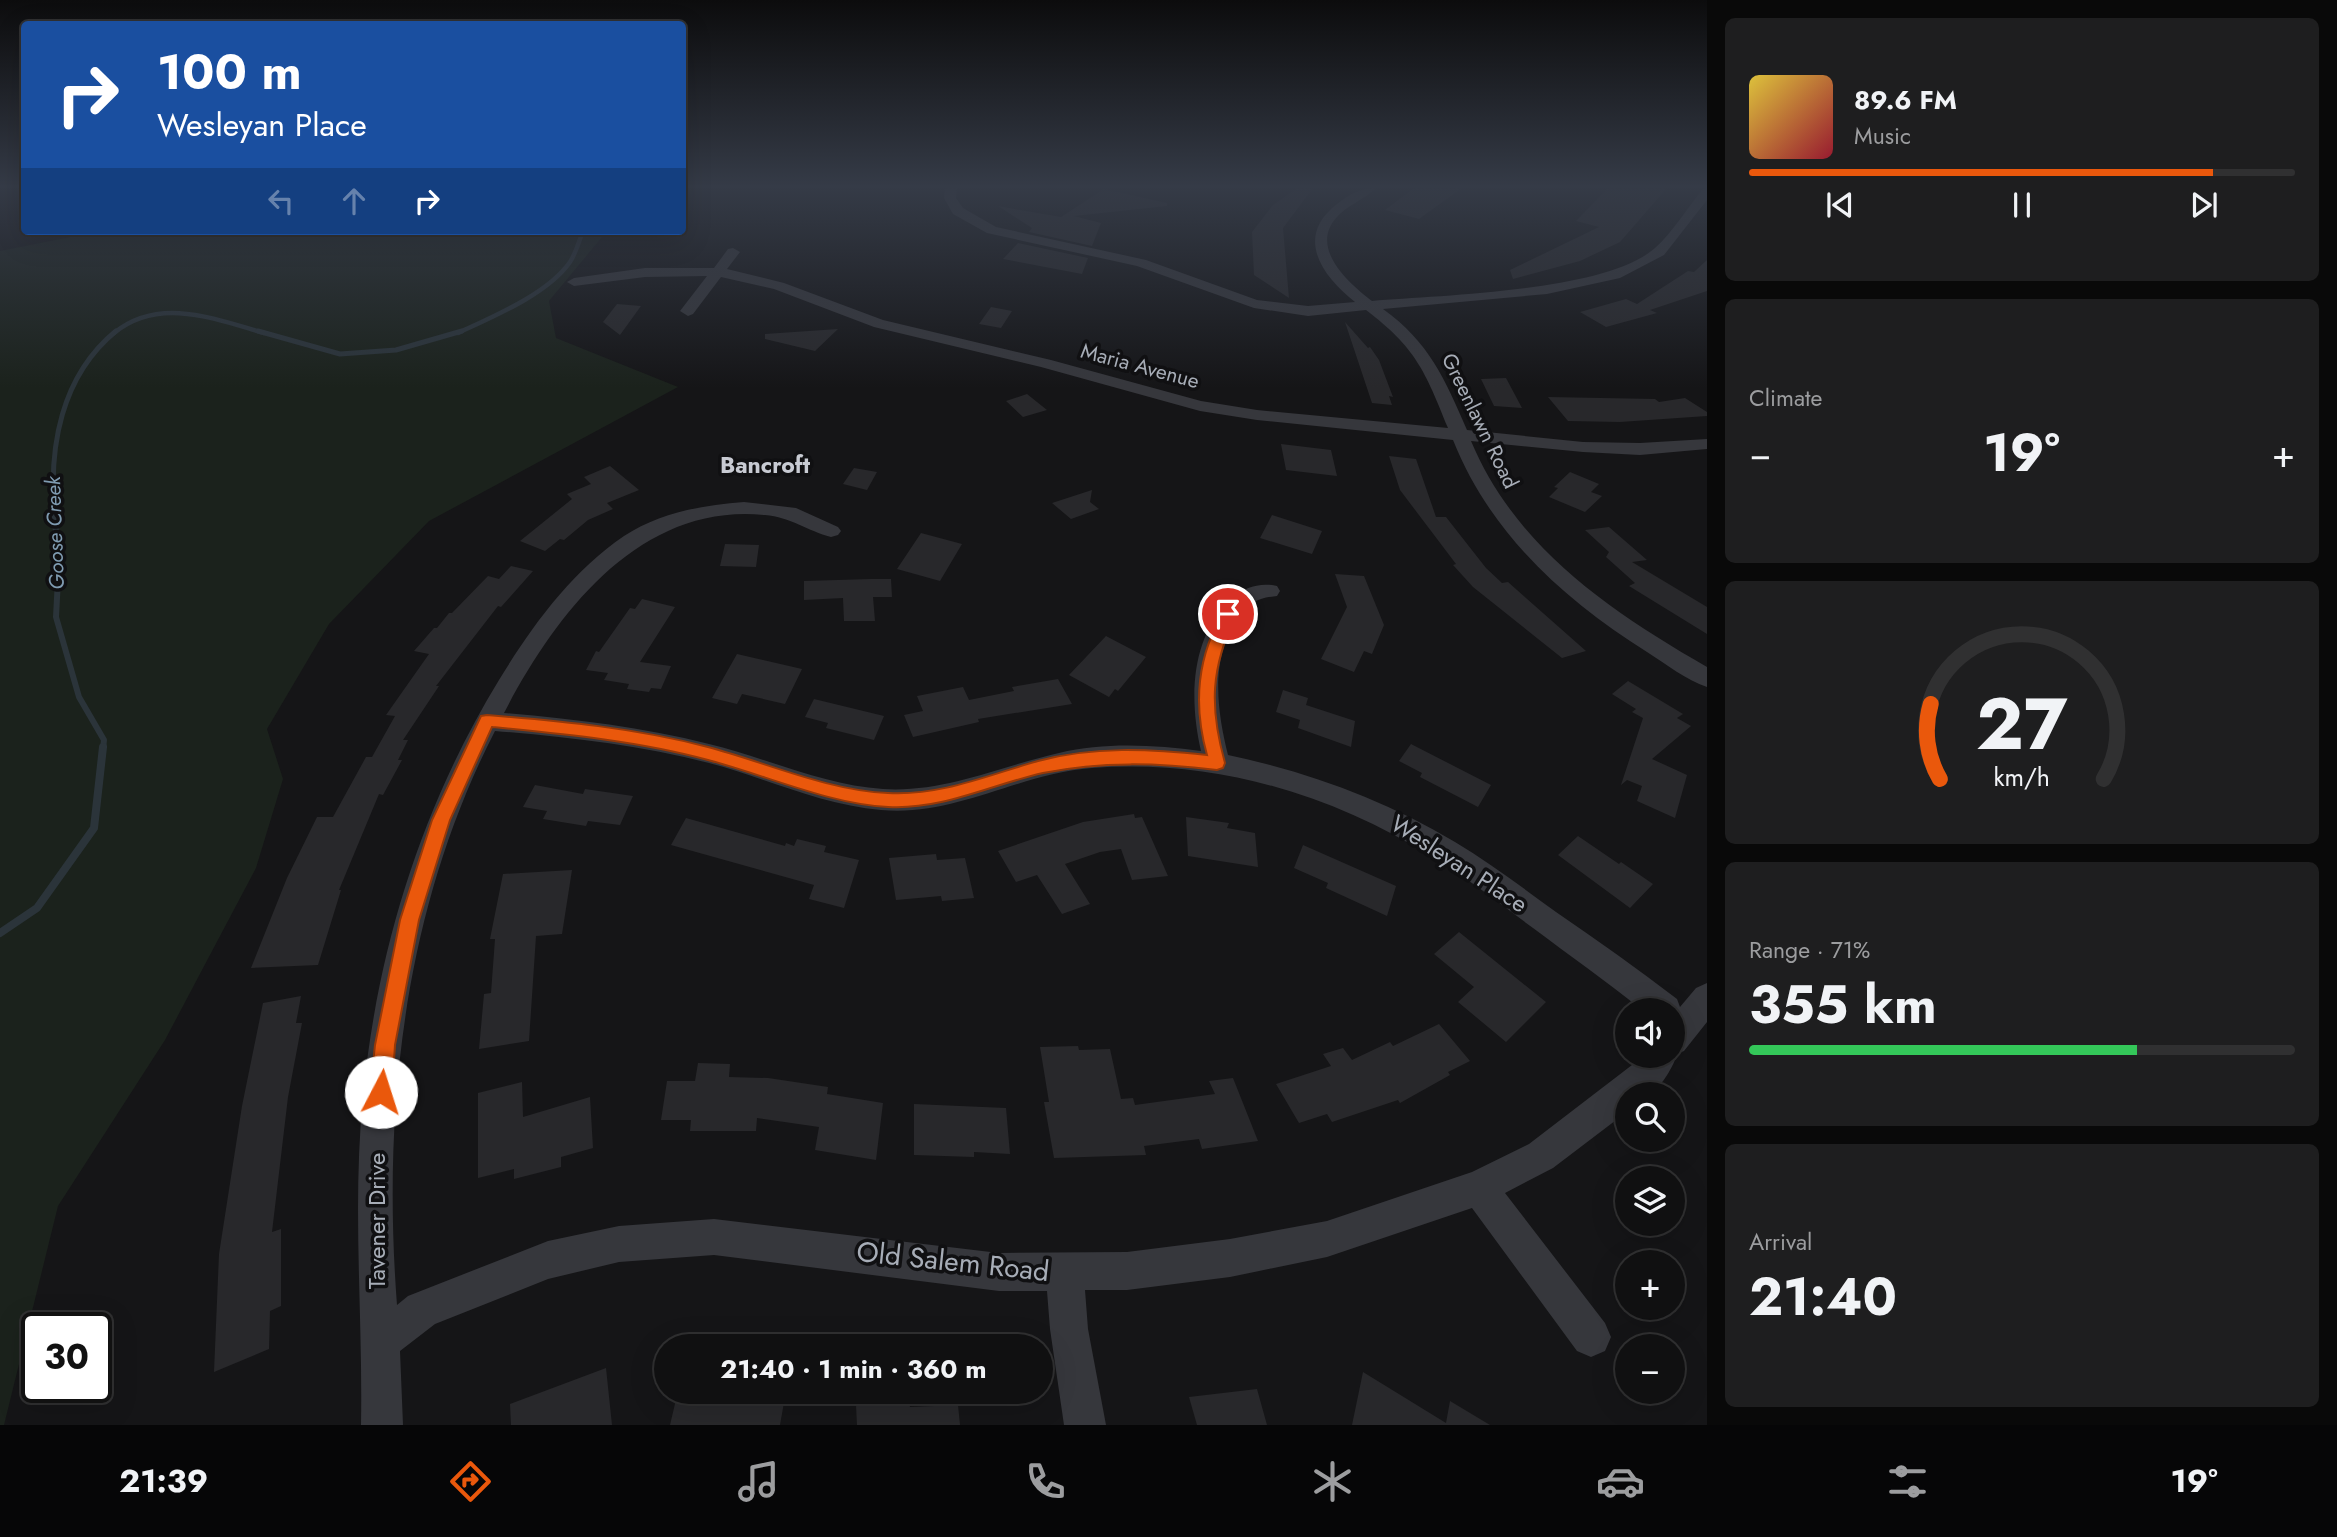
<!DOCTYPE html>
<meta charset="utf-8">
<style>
body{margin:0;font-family:Jost,sans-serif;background:#1e1e1f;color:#f1f3f6;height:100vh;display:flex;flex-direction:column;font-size:26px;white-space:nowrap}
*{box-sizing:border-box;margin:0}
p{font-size:23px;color:#9c9d9f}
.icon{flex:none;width:38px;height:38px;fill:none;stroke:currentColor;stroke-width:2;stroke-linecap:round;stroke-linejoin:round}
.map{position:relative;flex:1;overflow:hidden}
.sheet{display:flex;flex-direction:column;gap:18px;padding:18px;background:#090909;width:630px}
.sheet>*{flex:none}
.hud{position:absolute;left:21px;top:21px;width:665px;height:214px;border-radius:7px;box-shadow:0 7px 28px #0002,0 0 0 2px #303031;background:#1a4fa0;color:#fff;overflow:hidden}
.controls{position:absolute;left:1615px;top:998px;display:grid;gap:14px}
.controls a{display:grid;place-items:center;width:70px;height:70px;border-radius:50%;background:#101011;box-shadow:0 7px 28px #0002,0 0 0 2px #303031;font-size:35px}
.speed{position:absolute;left:21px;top:1312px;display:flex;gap:14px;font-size:35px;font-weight:700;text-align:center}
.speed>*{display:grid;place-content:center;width:91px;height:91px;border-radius:50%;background:#101011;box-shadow:0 7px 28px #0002,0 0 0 2px #303031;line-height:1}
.speed .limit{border:4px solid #111;border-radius:10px;background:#fff;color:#111}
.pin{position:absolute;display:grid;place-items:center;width:60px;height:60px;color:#fff;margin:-30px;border:4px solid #fff;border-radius:50%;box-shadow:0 2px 7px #0007}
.me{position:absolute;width:77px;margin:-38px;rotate:5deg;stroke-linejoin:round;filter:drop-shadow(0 0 5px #0008)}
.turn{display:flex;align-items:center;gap:24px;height:147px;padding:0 21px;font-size:32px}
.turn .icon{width:91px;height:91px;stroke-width:2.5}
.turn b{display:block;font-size:49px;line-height:60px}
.lanes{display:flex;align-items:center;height:66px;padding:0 21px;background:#0003;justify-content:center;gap:35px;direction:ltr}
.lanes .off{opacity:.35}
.big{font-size:52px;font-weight:700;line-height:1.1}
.sheet .tile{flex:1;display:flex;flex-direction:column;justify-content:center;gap:10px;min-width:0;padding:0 24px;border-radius:10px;background:#1e1e1f}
.sheet .dial{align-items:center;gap:0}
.dial svg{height:182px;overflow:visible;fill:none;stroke:#303031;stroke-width:7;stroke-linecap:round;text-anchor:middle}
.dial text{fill:#f1f3f6;stroke:none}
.song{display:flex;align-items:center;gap:21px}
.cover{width:84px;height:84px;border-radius:10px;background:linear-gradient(135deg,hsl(50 70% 55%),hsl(350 70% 35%))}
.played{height:7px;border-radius:4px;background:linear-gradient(90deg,#ea580c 85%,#303031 85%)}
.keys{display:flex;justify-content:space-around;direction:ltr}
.heat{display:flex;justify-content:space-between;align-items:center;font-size:38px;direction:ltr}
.charge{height:10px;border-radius:5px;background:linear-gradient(90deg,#34c759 71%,#303031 0)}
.trip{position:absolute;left:654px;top:1334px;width:399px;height:70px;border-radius:35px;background:#101011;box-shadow:0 7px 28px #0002,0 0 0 2px #303031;font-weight:700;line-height:70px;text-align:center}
.tabs{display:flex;height:112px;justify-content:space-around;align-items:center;background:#060607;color:#9c9d9f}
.tabs .icon{width:49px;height:49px}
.tabs .selected{color:#ea580c}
.tabs b{font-size:32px;color:#f1f3f6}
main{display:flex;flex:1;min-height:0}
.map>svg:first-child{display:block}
</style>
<main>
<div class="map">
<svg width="1707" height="1425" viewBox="0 0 1707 1425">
<rect width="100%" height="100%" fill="#151517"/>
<!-- green -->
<path fill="#1b221c" d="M101,231H607L549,301L556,338L678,387L429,521L329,624L267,729L283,779L256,868L165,1040L58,1206L4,1425H0V251Z"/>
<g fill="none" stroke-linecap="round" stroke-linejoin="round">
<!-- stream-far3 -->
<path stroke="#2b343a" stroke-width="4.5" d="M114,333C159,296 215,319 264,333
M458,333C492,317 548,294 570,262C576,253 579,241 583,231"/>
<!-- stream-far2 -->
<path stroke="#2b343a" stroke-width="5" d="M258,331L340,354L396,350L462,331
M55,516C48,448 61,376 116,331"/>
<!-- stream-far1 -->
<path stroke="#2b343a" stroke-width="6" d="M54,514L59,560L56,617L79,697L104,740L103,749"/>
<!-- stream -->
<path stroke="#2b343a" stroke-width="8" d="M0,933L37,908L94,828L103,747"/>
</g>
<!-- building -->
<path fill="#28282b" d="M1297,188H1313L1283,228L1289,298L1254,275L1252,232L1273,205Z
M1414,188H1462L1419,219L1385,210Z
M1608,188H1667L1620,242L1580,261L1513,279L1510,270L1599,227L1576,221Z
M1104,189L1167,203V206L1074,216L1101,223L1092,246L1029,232L1032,228L998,206L1061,217Z
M1018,243L1088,258L1082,274L1003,259Z
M1707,260V291L1650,310L1657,313L1606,327L1580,312L1626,299L1637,304L1688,271L1694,272Z
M617,304L641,306L620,335L603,322Z
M991,307L1012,311L1001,328L979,324Z
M1345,322L1368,348L1370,347L1379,360L1393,397L1389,396L1392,405L1372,403Z
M838,329L815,351L765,339V334Z
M1506,378L1522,408L1494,406L1481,379Z
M1027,394L1047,410L1023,417L1006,401Z
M1548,397L1655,399L1659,402L1685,398L1707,412V416L1620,422L1568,421Z
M1281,444L1331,450L1337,476L1286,470Z
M1389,456L1416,459L1436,517H1446L1486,568L1502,583L1508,582L1586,651L1562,658L1473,587L1453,565L1456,564L1400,490Z
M610,466L639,490L607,503L613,509L588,520L564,540L560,539L545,551L520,541L572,499L567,494L591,484L584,477Z
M854,468L877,472L867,490L843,484Z
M1570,472L1599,484L1591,492L1602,496L1585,512L1549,497L1558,488L1554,487Z
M1092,490L1090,502L1099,509L1071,519L1052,503Z
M1272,515L1322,531L1312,554L1260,538Z
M1609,527L1647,560L1632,562L1707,607V634L1629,586L1635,583L1606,557L1609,552L1585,530Z
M921,533L962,544L940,581L897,569Z
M725,544L759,545L756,567L720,566Z
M511,566L533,571L501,607L498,606L436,686H439L403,740H408L398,760H402L383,795L379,794L339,890H341L318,965L251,968L287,878L317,817H333L366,757H372L395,716L386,715L429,654L414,651L434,628H437L449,613H452L488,576L499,579Z
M1335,574L1364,576L1384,625L1372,654L1364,651L1354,672L1321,659L1347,607Z
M871,579H891L892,597H873L875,621H844L843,598L804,600V581Z
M642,599L675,607L640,662L671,666L661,689L651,688L649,692L627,689L629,684L604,680L608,673L586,670L596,651L599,652L630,608L635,609Z
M1106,636L1146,657L1118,691L1115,689L1109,697L1069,675Z
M737,654L802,669L785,704L742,694L737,704L712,698Z
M1058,679L1072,704L978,719L979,722L913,737L904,715L923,711L917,696L963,687L969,700L1014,691L1012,687Z
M1628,681L1683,714L1677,718L1691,726L1652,759L1687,775L1675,818L1637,801L1642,786L1627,780L1621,785L1643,718L1632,712L1636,709L1612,694Z
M1283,690L1308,698L1306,705L1355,721L1351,747L1298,728L1300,720L1276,712Z
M814,699L884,716L874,740L826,728L828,723L805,717Z
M1411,744L1491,785L1478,807L1420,777L1422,773L1399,761Z
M535,785L583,794L585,789L633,796L620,825L588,821L586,826L543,819L547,811L523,807Z
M1134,814L1135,818L1142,817L1168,876L1132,880L1121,849L1100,852L1065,864L1090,904L1062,914L1037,875L1016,882L998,851L1083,822Z
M1186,817L1229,823L1227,828L1255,833L1258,867L1188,856Z
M686,818L785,846L786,843L794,846L797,839L826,846L824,852L859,860L844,908L809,899L814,885L671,845Z
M1578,836L1619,864L1621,862L1653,884L1630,908L1558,855Z
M1303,845L1396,886L1387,916L1326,888L1328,883L1294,868Z
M936,854L937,860L965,858L974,898L942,901L941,896L896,900L889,858Z
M572,870L562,934L536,936L529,1041L479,1049L484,994L491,993L495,939H490L503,874Z
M1459,932L1546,1002L1506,1042L1458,1002L1474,987L1434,954Z
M301,996L296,1023H302L288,1097L272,1232L281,1229V1306L270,1311L269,1349L214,1372L219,1254L242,1106L263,1003Z
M1439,1024L1470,1061L1448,1072L1450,1075L1400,1103L1398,1100L1332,1122L1327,1114L1299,1123L1276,1084L1331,1066L1323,1054L1343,1048L1352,1060L1390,1042L1393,1046Z
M1078,1046L1079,1050L1110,1049L1121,1099L1133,1098L1135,1105L1215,1094L1209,1081L1233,1078L1258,1141L1202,1149L1199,1139L1144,1146L1146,1155L1054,1158L1044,1102H1049L1040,1047Z
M698,1063L730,1064L729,1077L768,1078L828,1087L827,1094L883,1103L876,1160L815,1150L819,1127L757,1118L756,1131H690L691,1120H661L667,1081H695Z
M522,1082L523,1117L590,1097L593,1148L561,1157V1167L514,1179V1169L478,1178V1093Z
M914,1104L1006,1108L1010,1154L974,1152V1157L914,1155Z
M606,1368L612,1425H511L510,1404Z
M1363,1372L1446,1423L1450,1401L1490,1425H1352Z
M1257,1389L1267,1425H1197L1189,1397Z
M678,1391H786L780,1425H670Z
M909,1403L910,1407L958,1405L960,1425H857L856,1405Z"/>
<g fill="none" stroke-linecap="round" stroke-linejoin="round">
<!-- minor -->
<path fill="#36373c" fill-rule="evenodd" d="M945,188H957L956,198L963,208L996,227L1146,260L1257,300L1308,306L1355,302C1322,276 1294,237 1337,204C1350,194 1360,188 1376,188C1364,200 1347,205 1336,218C1309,249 1350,284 1372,301C1440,295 1606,292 1655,248C1673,232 1687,208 1703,189L1707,188V200L1664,255L1620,278L1547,294L1383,309C1429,342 1445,379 1467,430L1583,442L1640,443L1707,439V449L1640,455L1583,452L1471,441C1516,548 1610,611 1707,667V687C1686,680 1666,664 1647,652C1563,599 1490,533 1453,440L1257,420L1200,411L1041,367L874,327L774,289L721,277L693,314L688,316L680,311L707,276L645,277L574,286L567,282L574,278L645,268H714L728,249L733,248L740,252L727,269L784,283L883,320L1051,360L1201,401L1257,410L1448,428C1425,371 1416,348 1366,310L1308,316L1254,308L1137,266L987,233L953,214L944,198Z
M744,502L796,508L838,527L841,531L838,535L831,537C808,531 790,517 765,515C640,502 556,613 504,713C573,719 642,727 709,744C767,758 823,785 883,789C944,793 1001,766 1059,753C1105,742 1155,745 1201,751C1189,699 1190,637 1232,598C1244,587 1261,582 1277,586L1280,591L1277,596C1271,597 1265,597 1261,599C1252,602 1245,610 1240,617C1209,655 1217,711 1228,755C1308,772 1385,800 1455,842C1490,863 1523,888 1556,912C1597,940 1638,969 1677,999L1680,1007L1696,988L1707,983V1022L1684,1051L1677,1054C1674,1065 1662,1087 1651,1092C1645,1095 1634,1094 1628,1094V1111L1553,1168L1505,1193L1605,1323L1611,1337L1605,1351L1591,1357L1577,1351L1472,1208L1327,1257L1230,1277L1127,1290H1085L1088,1329L1106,1425H1064L1050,1329L1047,1291H999L714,1255L619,1262L548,1279L435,1324L400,1351L403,1425H361C363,1315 352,1207 363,1097C377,949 422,806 499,680C532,626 571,572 624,536C659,513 702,505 744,502ZM495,731C567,737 639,745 709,763C766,778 821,805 881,810C955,817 1020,773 1092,768C1213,759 1330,793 1432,857C1468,878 1500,904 1533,928C1569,955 1606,981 1642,1010H1673V1055H1640L1632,1065L1529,1144L1472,1172L1327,1221L1230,1239L1127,1252L999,1253L714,1219L619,1226L548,1241L408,1296L397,1305C382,1109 404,908 495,731Z"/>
</g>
<!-- sky -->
<linearGradient id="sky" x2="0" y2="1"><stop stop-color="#0c0c0d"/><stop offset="0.48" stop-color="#353b47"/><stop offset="1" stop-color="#353b47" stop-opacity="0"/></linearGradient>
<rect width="1707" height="388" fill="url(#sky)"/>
<!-- route -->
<path fill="#ea580c" stroke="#983908" stroke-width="2" d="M1228,609L1236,614C1211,668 1209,706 1225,763L1223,768L1217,770C1158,763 1102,761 1043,773C990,785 943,810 888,807C829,804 765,775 708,760C638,741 564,734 492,727L450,820L419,920L395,1045L392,1092L389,1100L381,1103L373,1100L370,1092L375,1045L400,920L432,820L481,716L487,715C561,721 636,728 708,747C765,762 829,791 888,793C941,796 988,775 1038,761C1093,746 1150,749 1207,755C1195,712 1196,667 1216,626C1219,619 1220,612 1228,609Z"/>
<g text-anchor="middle" stroke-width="7" stroke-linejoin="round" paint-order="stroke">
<!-- far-street labels -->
<g font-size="21" fill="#a7adb7" stroke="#101012">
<text transform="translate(1140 366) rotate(15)" y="7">Maria Avenue</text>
<text transform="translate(1480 421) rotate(64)" y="7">Greenlawn Road</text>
</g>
<!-- far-water labels -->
<g font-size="21" font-style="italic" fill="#7f9bb1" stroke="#101012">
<text transform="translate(55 533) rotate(-92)" y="7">Goose Creek</text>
</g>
<!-- far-quarter labels -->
<g font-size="23" font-weight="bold" fill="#c8cbd3" stroke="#101012">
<text x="765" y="473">Bancroft</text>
</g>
<!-- street labels -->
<g font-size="24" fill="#a7adb7" stroke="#101012">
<text transform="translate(1459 864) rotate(33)" y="8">Wesleyan Place</text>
<text transform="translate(377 1221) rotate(-90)" y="8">Tavener Drive</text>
</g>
<!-- near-street labels -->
<g font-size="28" fill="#a7adb7" stroke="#101012">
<text transform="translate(953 1261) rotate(6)" y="10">Old Salem Road</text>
</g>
</g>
</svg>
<div class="controls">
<a><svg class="icon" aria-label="sound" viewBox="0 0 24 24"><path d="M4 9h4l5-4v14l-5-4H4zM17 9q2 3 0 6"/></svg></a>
<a><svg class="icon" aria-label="search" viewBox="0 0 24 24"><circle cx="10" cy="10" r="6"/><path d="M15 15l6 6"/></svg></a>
<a><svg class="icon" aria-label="layers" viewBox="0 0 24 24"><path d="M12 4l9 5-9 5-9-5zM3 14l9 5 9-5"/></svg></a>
<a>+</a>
<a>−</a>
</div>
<div class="speed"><div class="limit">30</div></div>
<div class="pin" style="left:1228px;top:614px;background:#d93025"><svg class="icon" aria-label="arrive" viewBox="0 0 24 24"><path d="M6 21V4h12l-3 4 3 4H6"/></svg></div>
<svg class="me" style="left:381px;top:1092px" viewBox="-20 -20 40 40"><circle r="19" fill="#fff"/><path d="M0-13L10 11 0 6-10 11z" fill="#ea580c"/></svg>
<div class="trip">21:40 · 1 min · 360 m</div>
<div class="hud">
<div class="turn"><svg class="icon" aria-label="right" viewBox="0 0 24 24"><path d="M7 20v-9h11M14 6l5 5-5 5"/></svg><div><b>100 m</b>Wesleyan Place</div></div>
<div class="lanes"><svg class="icon off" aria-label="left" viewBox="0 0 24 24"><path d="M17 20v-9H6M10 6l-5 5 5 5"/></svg><svg class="icon off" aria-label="ahead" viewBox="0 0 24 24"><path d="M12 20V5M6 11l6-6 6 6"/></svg><svg class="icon" aria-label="right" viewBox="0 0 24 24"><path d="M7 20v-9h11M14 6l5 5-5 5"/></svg></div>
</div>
</div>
<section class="sheet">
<div class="tile">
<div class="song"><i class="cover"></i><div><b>89.6 FM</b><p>Music</p></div></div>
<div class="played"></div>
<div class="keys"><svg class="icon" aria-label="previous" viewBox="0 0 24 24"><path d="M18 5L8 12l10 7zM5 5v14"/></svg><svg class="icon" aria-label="pause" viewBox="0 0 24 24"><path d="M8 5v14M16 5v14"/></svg><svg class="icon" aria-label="next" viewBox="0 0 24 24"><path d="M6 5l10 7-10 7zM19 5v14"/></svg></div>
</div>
<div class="tile"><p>Climate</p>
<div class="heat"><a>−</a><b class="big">19°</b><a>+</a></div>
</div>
<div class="tile dial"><svg viewBox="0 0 100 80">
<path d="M14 69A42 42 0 1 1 86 69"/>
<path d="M14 69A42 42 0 0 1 10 36" stroke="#ea580c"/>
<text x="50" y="56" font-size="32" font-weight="700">27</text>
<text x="50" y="72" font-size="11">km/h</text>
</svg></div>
<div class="tile"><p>Range · 71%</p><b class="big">355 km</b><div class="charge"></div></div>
<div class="tile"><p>Arrival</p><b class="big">21:40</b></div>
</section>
</main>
<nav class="tabs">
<b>21:39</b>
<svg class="icon selected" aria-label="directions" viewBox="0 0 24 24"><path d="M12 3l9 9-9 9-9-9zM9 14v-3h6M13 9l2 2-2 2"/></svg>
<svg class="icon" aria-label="music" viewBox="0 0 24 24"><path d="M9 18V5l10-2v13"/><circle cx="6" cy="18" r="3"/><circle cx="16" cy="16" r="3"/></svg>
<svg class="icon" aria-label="phone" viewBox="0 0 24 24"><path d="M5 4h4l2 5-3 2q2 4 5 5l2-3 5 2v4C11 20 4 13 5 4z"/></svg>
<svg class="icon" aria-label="climate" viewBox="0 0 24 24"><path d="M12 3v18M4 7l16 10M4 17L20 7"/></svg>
<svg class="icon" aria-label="car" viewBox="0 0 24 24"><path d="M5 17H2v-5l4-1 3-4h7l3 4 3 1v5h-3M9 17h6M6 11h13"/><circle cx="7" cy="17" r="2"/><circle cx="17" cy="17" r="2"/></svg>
<svg class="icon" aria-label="filters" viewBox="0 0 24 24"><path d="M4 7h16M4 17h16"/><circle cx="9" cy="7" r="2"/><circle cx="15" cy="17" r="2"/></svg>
<b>19°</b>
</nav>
